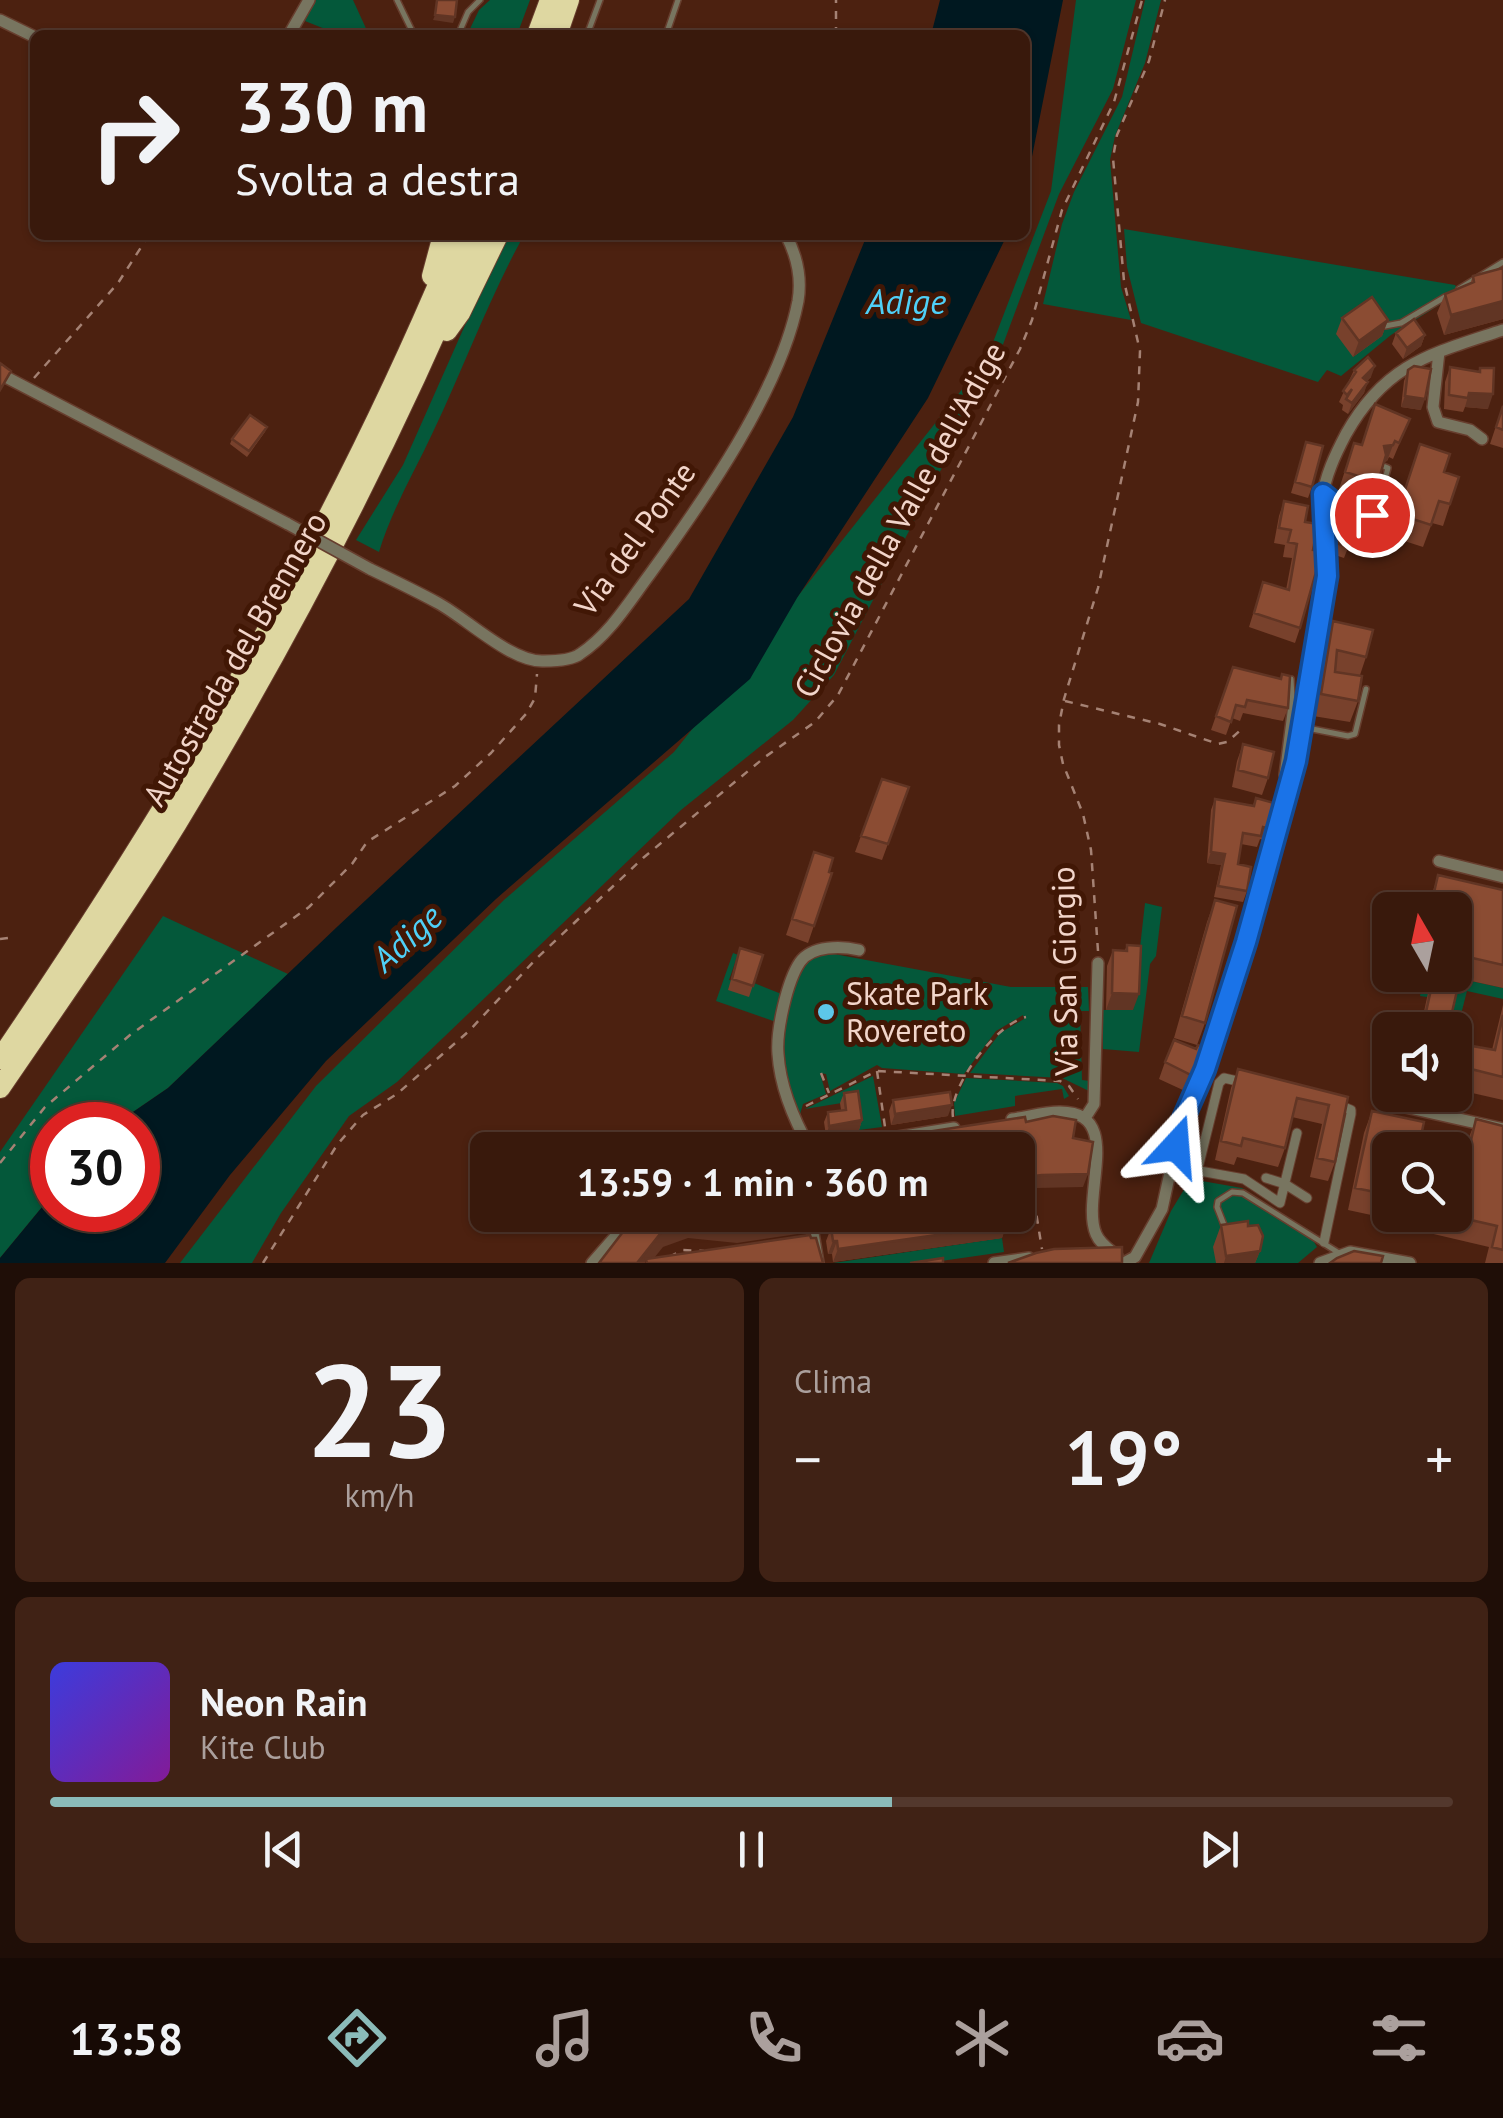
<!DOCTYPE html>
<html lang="it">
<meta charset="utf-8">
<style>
body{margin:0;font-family:"PT Sans",sans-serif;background:#402215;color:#f1f3f6;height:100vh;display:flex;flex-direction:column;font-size:38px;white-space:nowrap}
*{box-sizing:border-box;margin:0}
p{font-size:32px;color:#aba09d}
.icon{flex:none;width:55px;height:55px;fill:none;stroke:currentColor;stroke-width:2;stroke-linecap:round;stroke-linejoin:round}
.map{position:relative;height:1263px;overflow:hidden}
.drawer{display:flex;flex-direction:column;gap:15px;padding:15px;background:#1f0e07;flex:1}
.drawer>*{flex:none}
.hud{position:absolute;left:30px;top:30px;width:1000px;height:210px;border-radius:15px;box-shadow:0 2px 8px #0004,0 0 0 2px #53382d;background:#39190c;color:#f1f3f6;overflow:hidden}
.needle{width:65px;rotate:351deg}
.fabs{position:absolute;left:1372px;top:892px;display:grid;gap:20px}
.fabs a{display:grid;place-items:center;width:100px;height:100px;border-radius:15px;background:#39190c;box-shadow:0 2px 8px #0004,0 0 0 2px #53382d;font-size:50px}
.speed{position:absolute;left:30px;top:1102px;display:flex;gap:20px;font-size:50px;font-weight:700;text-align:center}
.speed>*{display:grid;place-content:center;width:130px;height:130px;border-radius:50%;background:#39190c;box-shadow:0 2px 8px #0004,0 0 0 2px #53382d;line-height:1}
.speed .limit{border:15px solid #d22;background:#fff;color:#111}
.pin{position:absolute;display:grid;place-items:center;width:85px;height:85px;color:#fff;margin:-42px;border:5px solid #fff;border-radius:50%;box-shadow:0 2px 10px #0007}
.me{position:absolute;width:110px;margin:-55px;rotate:19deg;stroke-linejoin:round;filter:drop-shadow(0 0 8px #0008)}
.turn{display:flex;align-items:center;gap:35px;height:210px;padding:0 40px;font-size:45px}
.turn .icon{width:130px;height:130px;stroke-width:2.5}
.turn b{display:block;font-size:70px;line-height:85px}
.big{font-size:75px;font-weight:700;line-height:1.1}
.drawer .widget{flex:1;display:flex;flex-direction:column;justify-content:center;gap:15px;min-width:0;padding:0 35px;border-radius:15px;background:#402215}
.drawer .dial{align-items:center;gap:0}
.dial b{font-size:130px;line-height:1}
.song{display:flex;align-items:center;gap:30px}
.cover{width:120px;height:120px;border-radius:15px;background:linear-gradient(135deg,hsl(240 70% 55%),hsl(290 70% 35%))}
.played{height:10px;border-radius:5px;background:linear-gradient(90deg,#8bbbb9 60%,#53382d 60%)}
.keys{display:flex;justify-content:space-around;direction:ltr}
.heat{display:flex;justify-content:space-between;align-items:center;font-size:55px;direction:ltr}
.drawer .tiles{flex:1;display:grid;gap:15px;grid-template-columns:1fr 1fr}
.widget:last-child{grid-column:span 2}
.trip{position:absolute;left:470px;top:1132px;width:565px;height:100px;border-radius:15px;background:#39190c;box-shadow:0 2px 8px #0004,0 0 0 2px #53382d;font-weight:700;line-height:100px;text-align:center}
.menu{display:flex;height:160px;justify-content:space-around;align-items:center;background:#170a05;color:#aba09d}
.menu .icon{width:70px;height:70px}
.menu .on{color:#8bbbb9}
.menu b{font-size:45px;color:#f1f3f6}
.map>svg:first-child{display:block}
</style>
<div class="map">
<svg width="1503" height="1263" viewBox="0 0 1503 1263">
<rect width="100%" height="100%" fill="#4c2110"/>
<!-- green -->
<path fill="#04583a" d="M316,0H353L369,35H340L305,21Z
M490,0H530L517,35H467L479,10Z
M1076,0H1136L1113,89L1059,194L995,366L834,675L793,720L681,810L397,1082L349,1116L281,1213L252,1263H180L316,1086L505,899L674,752L987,358L1051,191Z
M1145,0H1161L1145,63L1115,136L1110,160L1121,287L1131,320L1043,304L1062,224L1074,192L1122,97Z
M1124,229L1455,285L1460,292L1391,335L1341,376L1327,370L1318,382L1141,323L1127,267Z
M505,235H524C489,298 464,367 433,432C414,473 392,509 379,552L356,540L403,465Z
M1145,903L1162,907L1156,956L1150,964L1139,1052L1103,1049L1102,1010H1133Z
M163,916L288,974L168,1088L114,1125H52V1195L0,1258V1152Z
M733,953L760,963L736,960L729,980L754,983L784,995L776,1022L716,1001Z
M834,954L1011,987H1088L1089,1011H1080L1082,1080L1090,1081L1089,1091L1062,1078L970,1073L1000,1033L1024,1019L1023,1015L996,1031L964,1074L882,1068L877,1065L830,1091L826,1074L820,1073L826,1094L803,1104L799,1118C781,1058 773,1016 809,960L821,955Z
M1393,975H1444L1503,988V999L1467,991L1455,1038V1030H1446L1429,993L1427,997L1420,996L1422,987L1392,981Z
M873,1076L882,1127L859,1130L854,1101L805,1109Z
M966,1078L1057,1083L1063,1086L1069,1096L1064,1099L1062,1089L1015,1096V1106L955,1116L954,1103Z
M1202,1181L1242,1188L1290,1219L1310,1235L1317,1247L1298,1263H1149L1171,1211L1188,1183Z
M1002,1238L1004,1252L927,1263H833Z"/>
<!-- water -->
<path fill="#001820" d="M940,0H1063L1025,192V35H931Z
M867,235H1007L928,398L797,598L750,679L496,899L326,1061L230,1175L165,1263H0V1258L52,1195V1210H138V1125H114L168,1088L338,926L689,599L793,417Z"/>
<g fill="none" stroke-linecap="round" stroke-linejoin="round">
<!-- service casing -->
<g stroke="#673e2e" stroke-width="8">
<path id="service" d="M397,0L414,35
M458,35L468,12L480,0
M587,35L600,0
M666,35L678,0
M1459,289L1503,262
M1385,326L1401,323L1445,297
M1325,496L1343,510L1376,522
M1366,519C1381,507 1383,485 1388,468L1383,466
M1302,727L1348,736L1355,734L1366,689
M1287,787L1282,775L1292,697L1291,679
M1226,1230L1217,1207L1218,1201L1232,1192L1243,1193L1339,1253"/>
</g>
<!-- pedestrian casing -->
<g stroke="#673e2e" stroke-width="11">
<path id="pedestrian" d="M1172,1166L1244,1179L1280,1203L1297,1133
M1198,1168L1219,1083L1224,1078L1246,1083
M1266,1178L1285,1184L1307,1198
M1324,1242L1351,1114V1110L1339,1105"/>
</g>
<!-- minor casing -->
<g stroke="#673e2e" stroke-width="14">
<path id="minor" d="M0,20L35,37
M289,35L309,0
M1439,352L1433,407L1438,422L1470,430L1482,439
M0,374L288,524
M370,569C393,580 416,591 438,603C466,618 512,663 544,661C554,661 572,660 580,654C610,634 629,602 650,574C703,501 781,390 798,301C802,277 797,256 786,235
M1439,861L1503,877
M1383,1102L1503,1129
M1085,1118L1094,1104L1098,963
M1012,1119C1027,1117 1044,1112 1059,1112C1126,1111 1080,1196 1096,1234C1100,1244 1110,1250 1117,1256
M811,1150C795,1122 780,1086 778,1054C776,1031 787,981 800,962C812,945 842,946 859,950
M817,1150L954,1128
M810,1215L818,1263
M592,1263L634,1215
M994,1263L1029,1258
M1124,1263L1135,1257L1162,1209L1180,1127L1205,1069L1273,852L1296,761L1325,586C1329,557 1319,528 1322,500C1325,476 1335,455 1346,434C1386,363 1431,354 1503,330
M1320,1263L1350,1252L1410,1263"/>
</g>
<!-- motorway casing -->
<g stroke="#673e2e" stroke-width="22">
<path id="motorway" d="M537,35L550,0
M557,35L569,0
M432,276L443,235
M447,331L460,313L498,235
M0,1059C178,798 339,527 459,235
M0,1088C60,1000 122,913 177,823C292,633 393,439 478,235"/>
</g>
<!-- path -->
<path stroke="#a58274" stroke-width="2.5" stroke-dasharray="8 8" stroke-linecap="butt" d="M836,35V0
M34,378L118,283L149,235
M1065,701L1160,724L1218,744L1227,742L1243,728
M0,939L15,937
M1098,951L1091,850L1083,814L1063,764L1059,745V725L1064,699L1098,588L1138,402L1140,351L1124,281L1113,158L1117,135L1149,61L1165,0
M877,1071L885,1127
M821,1073L829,1093
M806,1106L877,1071L1060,1081L1069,1086L1078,1099
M953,1117C948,1087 996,1024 1026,1017
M0,1163L45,1107L130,1035L309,907L352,864L367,842L455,786L491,753L526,714L535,698L537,674
M1018,1200L1034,1198L1035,1186
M1034,1200L1042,1249
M669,1257L683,1250L704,1251
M263,1263L337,1145L363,1115L397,1094L469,1031L536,959L643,858L765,757L815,722L838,695L1020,349L1032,320L1062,210L1114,102L1142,0"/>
<!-- service -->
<use href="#service" stroke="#787560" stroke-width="5"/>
<!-- pedestrian -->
<use href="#pedestrian" stroke="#787560" stroke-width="9"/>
<!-- minor -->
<use href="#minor" stroke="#787560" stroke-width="11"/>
<!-- motorway -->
<use href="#motorway" stroke="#ded7a1" stroke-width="20"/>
<!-- minor-bridge casing -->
<g stroke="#673e2e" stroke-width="14" stroke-linecap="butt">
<path id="minor-bridge" d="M288,524L370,569"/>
</g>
<!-- minor-bridge -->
<use href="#minor-bridge" stroke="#787560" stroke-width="11"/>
</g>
<!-- wall -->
<path fill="#78412c" d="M1503,267V319L1444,335L1437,313L1445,294L1470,284L1473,276Z
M1342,318L1388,320L1382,336L1353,357L1336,334Z
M1396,333L1425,335L1421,346L1403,359L1392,344Z
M1450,367L1478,372L1480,368L1488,409L1465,407L1463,412L1444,409L1445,382Z
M1354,370L1371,377L1367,381L1364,393L1348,414L1342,410L1343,405L1339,402Z
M1408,370L1421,410L1401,407L1404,381Z
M1503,405V448L1490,444Z
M1410,419L1393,459L1389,457L1387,461L1384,462L1370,505L1354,500L1356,494L1339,489L1354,443L1361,445Z
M267,427L265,432L247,457L230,444L232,439Z
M1306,442L1312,487L1308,498L1291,493Z
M1420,444L1444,472L1459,477L1443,526L1432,523L1423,547L1389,536Z
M1284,501L1305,522L1300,628L1295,643L1249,627L1263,582L1286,590L1292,558L1283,557L1285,545L1274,543L1279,516Z
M1338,520L1356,527L1344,558L1335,555L1338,545L1333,544L1334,531Z
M1333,621L1366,657L1360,675L1358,701L1350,722L1313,716L1325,642Z
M1233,667L1288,708L1283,721L1243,713L1240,721L1232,718L1226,735L1211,730Z
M1243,744L1268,778L1262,795L1232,787L1237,761Z
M882,779L909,787L882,860L855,852Z
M1256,798L1270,829L1266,840L1260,839L1257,847L1241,844L1238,864L1247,891L1243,902L1214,897L1221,865L1207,863L1211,810L1215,799L1253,805Z
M814,852L829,872L832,873L808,943L786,935Z
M1438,875L1503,890V988L1444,975H1455V910H1427Z
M1215,900L1205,1023L1197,1045L1174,1038L1207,922Z
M1127,945L1133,1010H1106L1107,966L1113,950H1125Z
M740,948L763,955L749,997L728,990Z
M1434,976L1448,1030H1420L1428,993Z
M1503,1005V1100L1459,1090L1464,1068L1472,1046L1492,1050Z
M1165,1062L1197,1063L1185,1091L1159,1079Z
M1238,1069L1348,1097L1335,1162L1328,1181L1310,1177L1322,1124L1292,1117L1285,1148L1278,1167L1237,1157L1234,1165L1215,1160L1231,1088Z
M844,1093L862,1120L859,1130L826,1136L824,1122L828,1112L841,1110L840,1103Z
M893,1100L948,1116L891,1125L889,1111Z
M1372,1111L1390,1150V1215H1401L1399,1221L1348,1210L1364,1133Z
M1476,1119L1503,1126V1263H1485L1489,1247L1425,1232L1429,1215H1455L1468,1140Z
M832,1215H1008L1002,1238L833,1262L832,1254H828L826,1241L831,1228H834Z
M1221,1225L1248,1226L1260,1251L1255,1263H1216L1213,1247Z"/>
<!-- shaded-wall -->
<path fill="#613524" d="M435,15L455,17L453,23L433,20Z
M1503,301V319L1444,335L1451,315Z
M1388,320L1382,336L1353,357L1359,341Z
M1425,335L1421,346L1403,359L1407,348Z
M1375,366L1371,377L1359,389L1363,378Z
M1368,382L1364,393L1348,414L1352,403Z
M1469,393L1493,394L1488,409L1465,407Z
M1405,396L1425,399L1421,410L1401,407Z
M1393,445L1387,461L1378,463L1384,446Z
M1211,852L1225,854L1221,865L1207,863Z
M1112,993L1139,994L1133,1010H1106Z
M952,1105L948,1116L891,1125L895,1114Z
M862,1120L859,1130L826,1136L829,1126Z
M1088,1174L1083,1187L1037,1188L1018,1191V1178L1042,1175Z
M675,1215H810L804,1233L737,1243L688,1238L663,1247L650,1263L646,1259L645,1263H637Z
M1007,1225L1002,1238L833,1262L838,1249Z
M833,1241H837L832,1254H828Z
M1260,1251L1255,1263H1224L1226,1256Z"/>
<!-- building -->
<path fill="#8b4c33" stroke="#613524" stroke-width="2.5" d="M437,0H457L455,17L435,15Z
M1503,268V301L1451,315L1445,294L1474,282L1473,276Z
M1372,297L1388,320L1359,341L1342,318Z
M1414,319L1425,335L1407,348L1396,333Z
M1368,357L1375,366L1363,378L1368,382L1352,403L1346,399L1352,389L1347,395L1343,391L1356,372L1354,370Z
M0,363L11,371L0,390Z
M1414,366L1431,369L1425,399L1405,396L1408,370Z
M1450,367L1480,372V368H1494L1493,394L1469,393L1468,398L1449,395Z
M1375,404L1410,419L1399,443L1395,441L1393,445L1384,446L1386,455L1376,489L1360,484L1362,477L1345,472L1354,443L1362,445Z
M1503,406V430L1496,427Z
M250,415L267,427L249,451L232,439Z
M1306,442L1323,446L1312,487L1295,482Z
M1420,444L1450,454L1444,472L1459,477L1450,504L1439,501L1431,525L1397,514Z
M1284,501L1308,506L1305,522L1318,524L1313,550L1322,551L1300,628L1254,613L1263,582L1289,590L1297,544L1288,542L1291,530L1279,528Z
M1338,520L1356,527L1348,547L1339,544L1342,534L1337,533Z
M1333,621L1373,630L1366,657L1337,650L1335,672L1362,676L1358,701L1321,694Z
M1233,667L1281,679L1282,674L1290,676L1288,708L1247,700L1245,707L1236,705L1231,722L1216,716Z
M1243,744L1274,752L1268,778L1238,770Z
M882,779L909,787L888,844L861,836Z
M1256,798L1277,804L1270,829L1263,827L1261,836L1243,833L1238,864L1251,867L1247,891L1218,886L1225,854L1211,852L1215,799L1254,806Z
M814,852L833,858L829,872L832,873L814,926L792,919Z
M1438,875L1503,890V965L1455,954V910H1430Z
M1215,900L1237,906L1205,1023L1182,1016Z
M1127,945L1141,946L1139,994L1112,993L1113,950L1127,951Z
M740,948L763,955L753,986L732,979Z
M1434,976L1459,982L1448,1030H1422Z
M1503,1015V1077L1467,1068L1472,1046L1495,1050Z
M1174,1040L1196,1049L1198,1045L1203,1047L1191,1075L1165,1062Z
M1238,1069L1348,1097L1335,1162L1317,1158L1329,1105L1297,1098L1285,1148L1243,1138L1241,1146L1221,1141Z
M858,1091L862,1120L829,1126L828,1112L846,1110L844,1093Z
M950,1092L952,1105L895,1114L893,1100Z
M1372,1111L1424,1122L1418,1150H1390V1195L1355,1188Z
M1053,1116L1076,1120L1073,1138L1093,1142L1088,1174L1042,1175L1018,1178V1150H830L829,1147L1025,1117L1026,1122Z
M1476,1119L1503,1126V1250L1492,1247L1497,1226L1449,1215H1455V1151L1468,1153Z
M636,1215H675L637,1263H599Z
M839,1215H1008L1007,1225L838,1249L837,1241H833L831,1228L842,1227Z
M1248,1221V1226L1258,1225L1263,1236L1260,1251L1226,1256L1221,1225Z
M810,1235L811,1238H816L823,1263H647L646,1259Z
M1122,1247V1263H1008L1036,1253L1054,1249Z
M1354,1251L1383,1256L1381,1263H1330L1337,1258Z
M943,1258V1263H910Z"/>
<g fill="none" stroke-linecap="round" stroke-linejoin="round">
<!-- route casing -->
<g stroke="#114b97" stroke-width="25">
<path id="route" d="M1176,1146L1180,1126L1205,1069L1246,942L1296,761L1327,576L1323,494L1343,510L1366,519L1372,515"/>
</g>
<!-- route -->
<use href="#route" stroke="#1a73e8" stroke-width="18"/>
</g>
<!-- markers -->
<circle fill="#5dc7e8" stroke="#411705" stroke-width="4" cx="826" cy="1012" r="10"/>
<g text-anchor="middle" stroke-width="10" stroke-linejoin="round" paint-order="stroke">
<!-- street labels -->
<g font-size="32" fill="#f2d5ca" stroke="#411705">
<text transform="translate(900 520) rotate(-61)" y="11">Ciclovia della Valle dell'Adige</text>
<text transform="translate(635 539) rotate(-54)" y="11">Via del Ponte</text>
<text transform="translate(235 659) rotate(-60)" y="11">Autostrada del Brennero</text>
<text transform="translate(1065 971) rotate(-91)" y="11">Via San Giorgio</text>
</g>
<!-- poi labels -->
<g font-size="32" fill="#f2d5ca" stroke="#411705" text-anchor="start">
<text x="846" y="1005">Skate Park<tspan x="846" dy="37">Rovereto</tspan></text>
</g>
<!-- water labels -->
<g font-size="35" font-style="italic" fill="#4fd0f7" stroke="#411705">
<text x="906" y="314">Adige</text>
<text transform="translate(407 938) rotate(-42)" y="12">Adige</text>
</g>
</g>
</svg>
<div class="fabs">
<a><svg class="needle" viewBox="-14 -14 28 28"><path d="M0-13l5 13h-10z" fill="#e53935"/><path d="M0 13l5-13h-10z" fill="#aba09d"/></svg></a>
<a><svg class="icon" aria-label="sound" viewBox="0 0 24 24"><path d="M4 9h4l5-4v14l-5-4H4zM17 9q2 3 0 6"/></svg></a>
<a><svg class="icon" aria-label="search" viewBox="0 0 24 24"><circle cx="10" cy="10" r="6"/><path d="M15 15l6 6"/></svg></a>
</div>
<div class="speed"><div class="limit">30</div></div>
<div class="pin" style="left:1372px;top:515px;background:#d93025"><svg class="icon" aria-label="arrive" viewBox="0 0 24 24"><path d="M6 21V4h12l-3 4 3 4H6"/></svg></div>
<svg class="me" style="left:1176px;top:1146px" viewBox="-20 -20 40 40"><path d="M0-17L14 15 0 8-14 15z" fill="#1a73e8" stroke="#fff" stroke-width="4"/></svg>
<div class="trip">13:59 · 1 min · 360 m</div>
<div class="hud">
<div class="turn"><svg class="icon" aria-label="right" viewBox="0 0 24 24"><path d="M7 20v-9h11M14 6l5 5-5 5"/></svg><div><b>330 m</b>Svolta a destra</div></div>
</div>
</div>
<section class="drawer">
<div class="tiles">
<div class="widget dial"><b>23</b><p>km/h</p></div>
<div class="widget"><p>Clima</p>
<div class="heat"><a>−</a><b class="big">19°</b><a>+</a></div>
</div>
<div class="widget">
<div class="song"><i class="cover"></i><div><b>Neon Rain</b><p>Kite Club</p></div></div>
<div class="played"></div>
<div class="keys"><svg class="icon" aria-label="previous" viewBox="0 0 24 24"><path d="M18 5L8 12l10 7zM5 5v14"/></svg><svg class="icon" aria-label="pause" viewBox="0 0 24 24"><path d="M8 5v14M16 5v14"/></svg><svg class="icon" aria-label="next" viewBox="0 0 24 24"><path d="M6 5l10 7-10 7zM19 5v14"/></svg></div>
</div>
</div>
</section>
<nav class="menu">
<b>13:58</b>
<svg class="icon on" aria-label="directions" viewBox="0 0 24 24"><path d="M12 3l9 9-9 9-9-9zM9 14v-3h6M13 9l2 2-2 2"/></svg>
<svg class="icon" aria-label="music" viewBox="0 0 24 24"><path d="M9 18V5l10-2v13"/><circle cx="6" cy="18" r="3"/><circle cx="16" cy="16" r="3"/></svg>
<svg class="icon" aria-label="phone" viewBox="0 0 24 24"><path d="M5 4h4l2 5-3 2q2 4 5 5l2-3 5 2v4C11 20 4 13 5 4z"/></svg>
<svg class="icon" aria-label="climate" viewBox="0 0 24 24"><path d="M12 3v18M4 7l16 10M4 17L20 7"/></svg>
<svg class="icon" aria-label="car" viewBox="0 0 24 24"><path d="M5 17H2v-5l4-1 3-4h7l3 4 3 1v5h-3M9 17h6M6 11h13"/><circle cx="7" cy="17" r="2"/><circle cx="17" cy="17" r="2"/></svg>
<svg class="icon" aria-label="filters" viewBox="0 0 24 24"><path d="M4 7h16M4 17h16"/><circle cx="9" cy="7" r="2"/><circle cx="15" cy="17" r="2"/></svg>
</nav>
